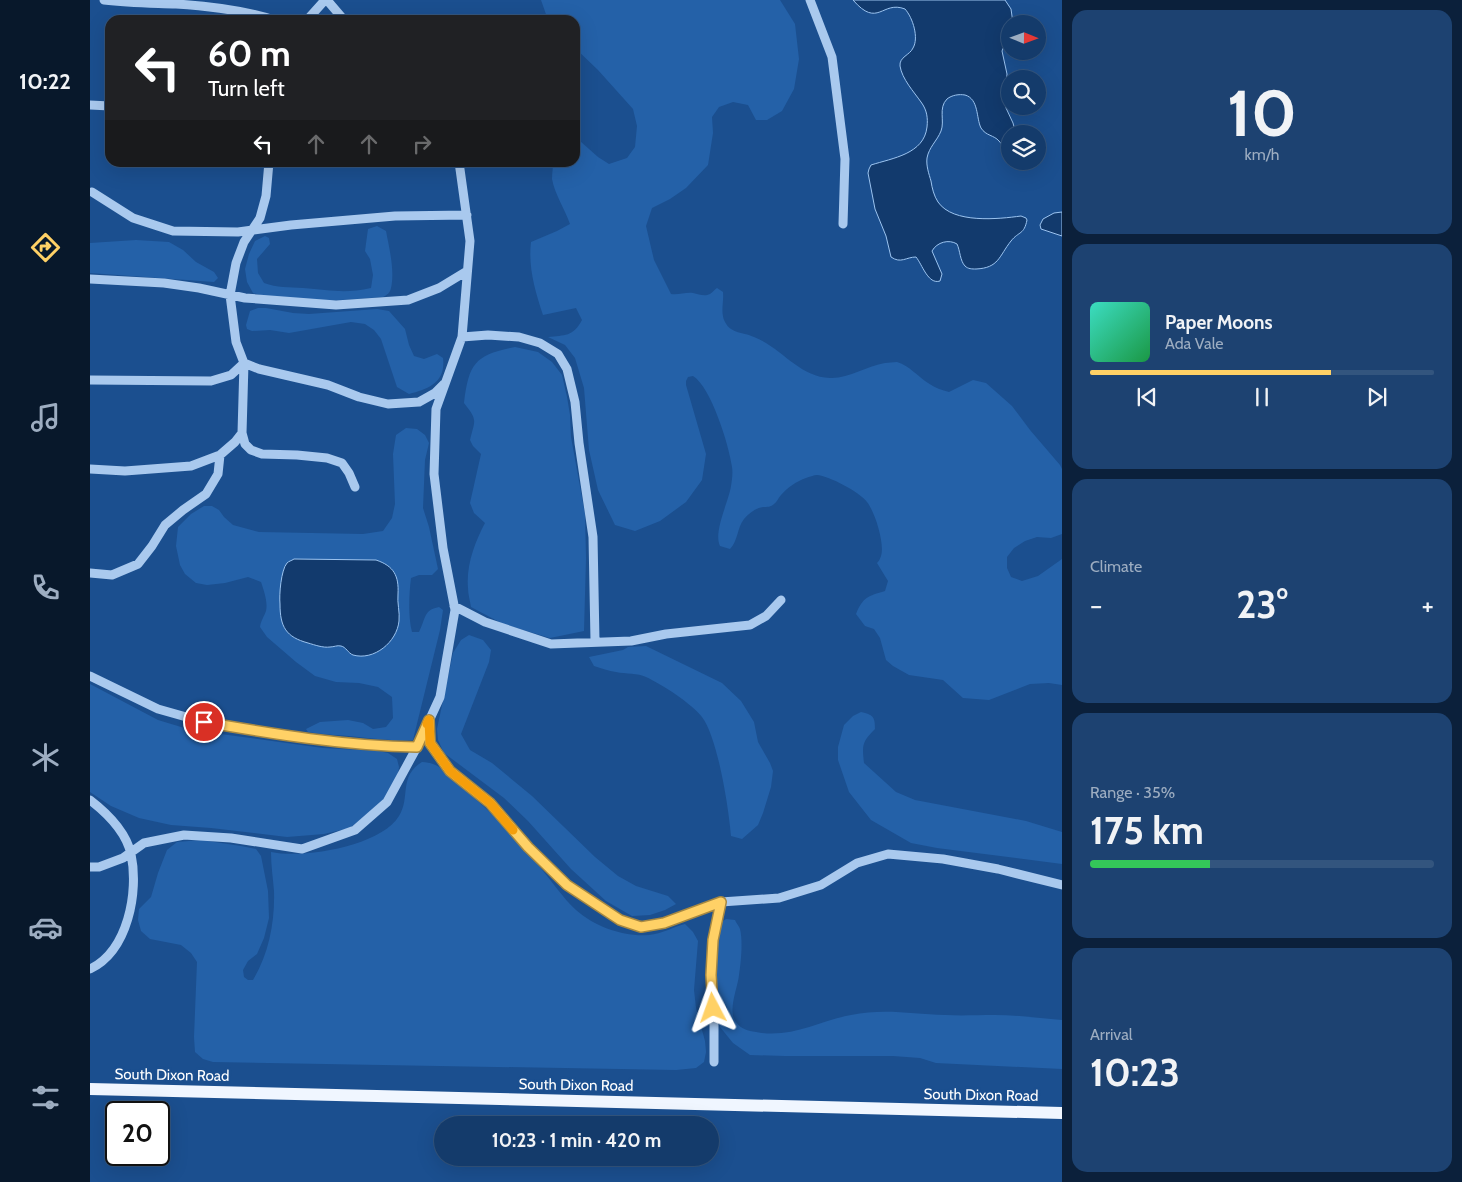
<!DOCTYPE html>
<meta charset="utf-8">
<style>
body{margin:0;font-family:Cabin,sans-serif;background:#1d4271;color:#f1f3f6;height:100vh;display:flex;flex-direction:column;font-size:19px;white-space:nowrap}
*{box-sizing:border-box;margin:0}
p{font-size:16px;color:#9dadc1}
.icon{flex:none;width:28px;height:28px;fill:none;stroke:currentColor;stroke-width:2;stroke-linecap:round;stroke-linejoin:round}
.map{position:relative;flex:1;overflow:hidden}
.details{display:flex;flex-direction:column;gap:10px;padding:10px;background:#0b203b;width:400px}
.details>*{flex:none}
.top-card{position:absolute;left:15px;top:15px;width:475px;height:152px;border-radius:15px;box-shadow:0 5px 20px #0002,0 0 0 1px #33557e;background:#202124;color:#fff;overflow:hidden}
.needle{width:32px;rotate:91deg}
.fabs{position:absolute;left:911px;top:15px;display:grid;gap:10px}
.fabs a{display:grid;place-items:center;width:45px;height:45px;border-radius:50%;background:#143b6b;box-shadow:0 5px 20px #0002,0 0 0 1px #33557e;font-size:25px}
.speed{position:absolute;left:15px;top:1101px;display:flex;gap:10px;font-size:25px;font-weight:700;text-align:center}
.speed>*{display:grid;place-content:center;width:65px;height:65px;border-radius:50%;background:#143b6b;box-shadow:0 5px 20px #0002,0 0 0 1px #33557e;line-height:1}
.speed .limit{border:2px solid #111;border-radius:8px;background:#fff;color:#111}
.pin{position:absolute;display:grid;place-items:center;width:42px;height:42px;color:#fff;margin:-21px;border:2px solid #fff;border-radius:50%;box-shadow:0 1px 5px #0007}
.me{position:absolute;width:55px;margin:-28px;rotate:356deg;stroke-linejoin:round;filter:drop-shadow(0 0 4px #0008)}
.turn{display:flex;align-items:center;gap:18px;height:105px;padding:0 20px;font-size:22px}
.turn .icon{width:65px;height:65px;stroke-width:2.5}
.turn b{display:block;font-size:35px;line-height:42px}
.lanes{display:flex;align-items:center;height:48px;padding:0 20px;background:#0003;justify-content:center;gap:25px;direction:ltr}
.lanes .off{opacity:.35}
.big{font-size:38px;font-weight:700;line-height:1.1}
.details .card{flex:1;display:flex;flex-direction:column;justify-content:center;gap:8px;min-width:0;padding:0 18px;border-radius:15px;background:#1d4271}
.details .dial{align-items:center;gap:0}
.dial b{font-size:65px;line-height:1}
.song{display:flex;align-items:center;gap:15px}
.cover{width:60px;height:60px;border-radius:8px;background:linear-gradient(135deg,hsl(170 70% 55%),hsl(140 70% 35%))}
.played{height:5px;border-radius:2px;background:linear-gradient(90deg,#ffd166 70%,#33557e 70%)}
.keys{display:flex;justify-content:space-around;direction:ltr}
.heat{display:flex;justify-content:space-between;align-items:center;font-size:28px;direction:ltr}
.charge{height:8px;border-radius:4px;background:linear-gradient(90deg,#34c759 35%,#33557e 0)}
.trip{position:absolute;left:344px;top:1116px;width:285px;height:50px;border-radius:25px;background:#143b6b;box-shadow:0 5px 20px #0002,0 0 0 1px #33557e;font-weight:700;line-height:50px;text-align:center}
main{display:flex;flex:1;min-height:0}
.menu{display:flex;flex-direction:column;width:90px;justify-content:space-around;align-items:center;background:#08182b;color:#9dadc1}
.menu .icon{width:35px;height:35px}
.menu .on{color:#ffd166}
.menu b{font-size:22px;color:#f1f3f6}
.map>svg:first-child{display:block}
</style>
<main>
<nav class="menu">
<b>10:22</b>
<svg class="icon on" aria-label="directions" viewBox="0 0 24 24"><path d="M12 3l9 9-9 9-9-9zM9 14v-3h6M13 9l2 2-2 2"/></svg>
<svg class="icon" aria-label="music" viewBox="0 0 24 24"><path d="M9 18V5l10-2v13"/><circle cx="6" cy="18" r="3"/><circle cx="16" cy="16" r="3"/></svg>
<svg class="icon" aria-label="phone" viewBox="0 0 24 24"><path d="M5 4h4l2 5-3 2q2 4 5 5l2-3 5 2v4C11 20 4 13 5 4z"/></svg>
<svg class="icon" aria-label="climate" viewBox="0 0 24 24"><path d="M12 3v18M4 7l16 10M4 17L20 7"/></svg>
<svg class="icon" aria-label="car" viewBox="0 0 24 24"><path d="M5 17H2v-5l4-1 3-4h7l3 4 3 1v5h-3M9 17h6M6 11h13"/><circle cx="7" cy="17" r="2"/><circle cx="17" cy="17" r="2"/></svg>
<svg class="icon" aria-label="filters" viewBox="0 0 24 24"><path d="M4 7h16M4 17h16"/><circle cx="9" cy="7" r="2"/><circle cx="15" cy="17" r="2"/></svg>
</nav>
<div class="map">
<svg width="972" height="1182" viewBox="0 0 972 1182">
<rect width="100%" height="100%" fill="#1b4f8f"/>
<!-- green -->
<path fill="#2461a8" d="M451,0H690L705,24L709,59L704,89L692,111L677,120H666L658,105L643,102L629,107L622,117L623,133L618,165L596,188L580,199L562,208L556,226L564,260L581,294C589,295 596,292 603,293C609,294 614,297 620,294C623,292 624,290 627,288L633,292C634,302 630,313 635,322C641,334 654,332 664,337C692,348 709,377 740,378C758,379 777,366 795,363C799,363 803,362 807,362C820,366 827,376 838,383C845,388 852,390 859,392L883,380L896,383L922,406L940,430L970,465L972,469V534L961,538L947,537L935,541L924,548L917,557V568L921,577L932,581L948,576L972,559V685L959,683L940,684L899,700L873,698L853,680L819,675L803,666L796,660L790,638L784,629L775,626L766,614C773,597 778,596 795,591L798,581L787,563C789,561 790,559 791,556C795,544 785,512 777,502C770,492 739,476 727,475C724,475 719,477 716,478C707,481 697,488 691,495C688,498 687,502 684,504C681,507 677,507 673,507C666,508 659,513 654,519C647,528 648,541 640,549L630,546C623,532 639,501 641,486C642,480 643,473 642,467C639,445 621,387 603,376L598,377L596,381V385L616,454L612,480L596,502L570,521L545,531L525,525L508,490L499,450L494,388L485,358L475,345L458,337C475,335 483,337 492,320L486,308L453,315C445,291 438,267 441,242L467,231L480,224C475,209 465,195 462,179C462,174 463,168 463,163L485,162V138L490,141L508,157L519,164L537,158L545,147L547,126L543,109L508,70L485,48V20H458Z
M287,226L296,231C299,247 305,271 301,288C300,293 297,295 293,297C251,300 204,305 163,293L157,282L155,269L159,254L165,241L175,236L179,238L180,244L167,259L168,273L174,283C187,288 199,287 213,288C239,290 255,294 281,288L283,275L280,259L275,251L278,229Z
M46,240L79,242L93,250L106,262L124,272L128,278L124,282L0,273V243Z
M168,308H176L203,313L219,314L287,309L299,311L315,329L319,345L324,356L334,359L347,354L353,358C356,382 339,389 319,394L307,387L291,339L284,330L275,324L261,322L199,333L180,330L162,331L157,329L156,325L160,311Z
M425,347L448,352L462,362L472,375L477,397L480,415L481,437L495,514L496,558L494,631L460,638L413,624L381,607C380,601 378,594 378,588C376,565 385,542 395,523L384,513L380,503L391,454L383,446L380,440C385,419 388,421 374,403C379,362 386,355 425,347Z
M316,428L327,429L335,435L339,443L335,460L333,508L339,527L348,569L342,575H329L321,578C319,594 318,617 322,632H329C336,619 333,610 349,607L353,610L350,630L323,740C304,741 287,739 268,737C251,735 235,735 218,732L216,729L230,722L258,720L273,723L283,729L296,727L303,718L302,697L288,687L269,683L246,682L225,676L206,662L177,637L170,627C171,620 174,617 176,611C178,602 174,591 171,582L158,577L135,583L117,585L106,583L95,574L90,565L86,546L88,527L101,514L114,506H122L129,510L134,517L143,525L169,532L273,534L293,531L302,518L305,504L303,454L306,435Z
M379,635L393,640L401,650L399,662L371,734L380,750L402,763L442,796L505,857L528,876L546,886L578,896L586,904L575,910L560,915L542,916L516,901L481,869L438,821L414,798L354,753L348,740L347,729L363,653L371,640Z
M556,646L632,683L651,701L664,722L668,742L680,763L683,771L681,787L673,813L668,825L652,839L641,836C639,810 628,738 612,717C601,703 573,685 556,677C548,673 536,674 526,672C519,671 511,668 504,666L499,657L533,650L538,647Z
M0,684L68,720L101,730L233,748L288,751L298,753L307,759L309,767L308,774L295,799L260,828L234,834L197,837L121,828L81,825L49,818L21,806L0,792Z
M771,712C783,715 785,716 785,729C772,742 772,745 774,763L806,792L825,800L936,821L972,832V864L847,848L821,843L781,820L759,792L748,760V747L754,725L763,716Z
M332,762C352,763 355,774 369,785C389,801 407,819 425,837C440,854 454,872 468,890C474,897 479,904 486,910C505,927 534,937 559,935C572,934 583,927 595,924L603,932L608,941L604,990L606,1008L615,1041L616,1052L614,1062L606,1068L586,1070L123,1062L113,1059L105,1052L104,1037L107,962L101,953L91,945L60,939L51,931L48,920L49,909L61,897L68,873L77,850L87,842L111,840L151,846L166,849L171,856L178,891L179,918L174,938L167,954L158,961L153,970L154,977L158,980H163C179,954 185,921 184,891C183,878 181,866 181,852C213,859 291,846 309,816C321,797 308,777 332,762Z
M636,919L645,920C646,923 649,926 650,929C653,941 651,962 649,975C648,987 637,1011 646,1022C651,1029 658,1031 666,1032C700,1039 729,1021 761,1015C794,1008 822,1014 855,1015C871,1016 888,1015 904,1015C927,1015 949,1018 972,1020V1069L846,1063L830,1058L803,1056H695L660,1055L643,1043L630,1027L627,1003L625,963L629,924Z"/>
<!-- water -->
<path fill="#123a6d" stroke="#9cc4f0" d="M763,0H915L921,9L923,23L920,24V32L912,51L917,74L915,100L916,108L923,123L926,134H920V151L916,150C913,147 912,144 909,141C904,135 896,136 891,128C886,118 889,99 875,95C869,94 862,95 857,99C848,108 855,121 851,131C847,141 839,147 837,158C836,166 839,174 841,181C842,188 844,196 848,202C863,224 909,219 931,216L936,218L937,220C934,235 929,231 921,241C909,256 909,268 886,269C882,269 878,269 875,266C870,261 870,250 867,244C859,239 847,242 842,251L852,274L850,281C838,285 832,264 826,257C816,257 811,264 801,257L796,236L785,209L778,173L779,169L781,165C803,158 834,154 837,127C838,118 837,110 831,102C824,92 812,79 810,66C809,57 820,55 823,48C829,38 823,18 815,9C792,0 788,29 763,0Z
M972,212V236L951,229L950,225L953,219L964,213Z
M204,559L286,560C304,566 309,576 308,594C307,603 310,612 309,621C307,642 284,661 263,655C258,653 256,647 251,646C247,645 244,647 240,647C233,648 225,645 218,643C196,637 190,627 190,604C189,595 191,570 197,563C199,561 201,561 204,559Z"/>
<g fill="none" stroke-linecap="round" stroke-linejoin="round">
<!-- minor -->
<path stroke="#a9c9ee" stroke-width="9" d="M14,0C39,3 61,3 86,4C119,6 153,10 184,20
M237,0L254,20
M720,0L742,57L755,159L753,224
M217,20L235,0
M0,105L20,106
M179,162L176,196L170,218L154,242L146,263L140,295L146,342L154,363L169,369L238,385L269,397L298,404L329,402L345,393L354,384
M2,192L43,218L83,231L148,232L201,225L305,216L377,215
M0,279L74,283L109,288L155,298L246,305L318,300L349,288L377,271
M372,337L398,335L429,337L450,343L468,354L477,369L485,402L489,443L503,537L505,641
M154,363L152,433L155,444L161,450L172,454L207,455L237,458L252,463L259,473L265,487
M0,380L121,381L141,375L154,363
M0,469L35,471L101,466L130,455L145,442L152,433
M0,573L22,575L48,564L62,546L75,525L93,510L116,494L128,474L130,455
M364,606L395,622L461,644L541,641L576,634L660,625L676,616L691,600
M0,676L68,709L114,722L214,738L309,747H327
M339,723L340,743L360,771L400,803L438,847L477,885L530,920L551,927L574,923L631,902L689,898L731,885L767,863L798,854L853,859L908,869L972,885
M0,800C17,813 36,832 41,854C49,892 38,951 0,969
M0,867H9L33,858L54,843L94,835L141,838L212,849L265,830L297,802L327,747L350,697L365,610L353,548L344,474L346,409L372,337L380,241L369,162
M624,1062V1025L621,975L623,940L631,902"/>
<!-- major -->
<path stroke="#f0f6ff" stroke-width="12" d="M0,1089L972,1113"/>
</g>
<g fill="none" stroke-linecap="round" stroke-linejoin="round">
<!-- route casing -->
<g stroke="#a68842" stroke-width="12">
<path id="route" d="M114,722C184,734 255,746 327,747L339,720L340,743L360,771L400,803L438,847L477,885L530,920L551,927L574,923L631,902L623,940L621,975L623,1008"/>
</g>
<!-- route -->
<use href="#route" stroke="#ffd166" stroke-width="9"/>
<!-- slow -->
<path stroke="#f59e0b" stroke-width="9" d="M337,724L339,720L340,743L360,771L400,803L423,830"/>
</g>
<g text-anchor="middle" stroke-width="5" stroke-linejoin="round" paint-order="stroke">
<!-- street labels -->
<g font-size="15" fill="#fff" stroke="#1b4f8f">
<text transform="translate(82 1075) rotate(1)" y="5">South Dixon Road</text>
<text transform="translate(486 1085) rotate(1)" y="5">South Dixon Road</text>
<text transform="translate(891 1095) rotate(1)" y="5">South Dixon Road</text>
</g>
</g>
</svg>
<div class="fabs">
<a><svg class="needle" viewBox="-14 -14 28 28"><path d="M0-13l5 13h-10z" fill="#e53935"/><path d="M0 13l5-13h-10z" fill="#9dadc1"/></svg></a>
<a><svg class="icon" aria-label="search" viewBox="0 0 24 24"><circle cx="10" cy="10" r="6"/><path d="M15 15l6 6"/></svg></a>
<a><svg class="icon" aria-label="layers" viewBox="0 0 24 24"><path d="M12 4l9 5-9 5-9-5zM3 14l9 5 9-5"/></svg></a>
</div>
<div class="speed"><div class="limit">20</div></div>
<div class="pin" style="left:114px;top:722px;background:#d93025"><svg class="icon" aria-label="arrive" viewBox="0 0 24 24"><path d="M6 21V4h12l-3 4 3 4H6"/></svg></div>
<svg class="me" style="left:623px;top:1008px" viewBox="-20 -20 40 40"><path d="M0-17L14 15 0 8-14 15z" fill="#ffd166" stroke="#fff" stroke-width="4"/></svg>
<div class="trip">10:23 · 1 min · 420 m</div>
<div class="top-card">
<div class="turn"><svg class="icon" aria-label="left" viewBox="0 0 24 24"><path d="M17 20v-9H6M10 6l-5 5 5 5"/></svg><div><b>60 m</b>Turn left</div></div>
<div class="lanes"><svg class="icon" aria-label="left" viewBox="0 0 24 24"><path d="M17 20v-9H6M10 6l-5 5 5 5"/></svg><svg class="icon off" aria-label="ahead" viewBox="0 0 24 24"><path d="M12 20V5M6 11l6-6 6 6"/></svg><svg class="icon off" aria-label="ahead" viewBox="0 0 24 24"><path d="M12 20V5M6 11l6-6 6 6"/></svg><svg class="icon off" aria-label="right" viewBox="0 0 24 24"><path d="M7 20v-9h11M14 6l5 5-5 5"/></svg></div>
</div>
</div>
<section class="details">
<div class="card dial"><b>10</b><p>km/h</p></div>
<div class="card">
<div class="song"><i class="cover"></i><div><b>Paper Moons</b><p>Ada Vale</p></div></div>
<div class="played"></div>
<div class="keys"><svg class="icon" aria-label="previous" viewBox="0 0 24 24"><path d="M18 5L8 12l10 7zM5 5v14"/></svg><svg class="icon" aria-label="pause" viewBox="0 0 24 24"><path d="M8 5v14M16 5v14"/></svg><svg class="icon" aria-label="next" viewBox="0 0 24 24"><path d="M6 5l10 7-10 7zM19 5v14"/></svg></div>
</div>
<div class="card"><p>Climate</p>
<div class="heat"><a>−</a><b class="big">23°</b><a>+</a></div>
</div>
<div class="card"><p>Range · 35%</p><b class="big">175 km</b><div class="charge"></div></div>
<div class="card"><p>Arrival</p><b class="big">10:23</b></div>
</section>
</main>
